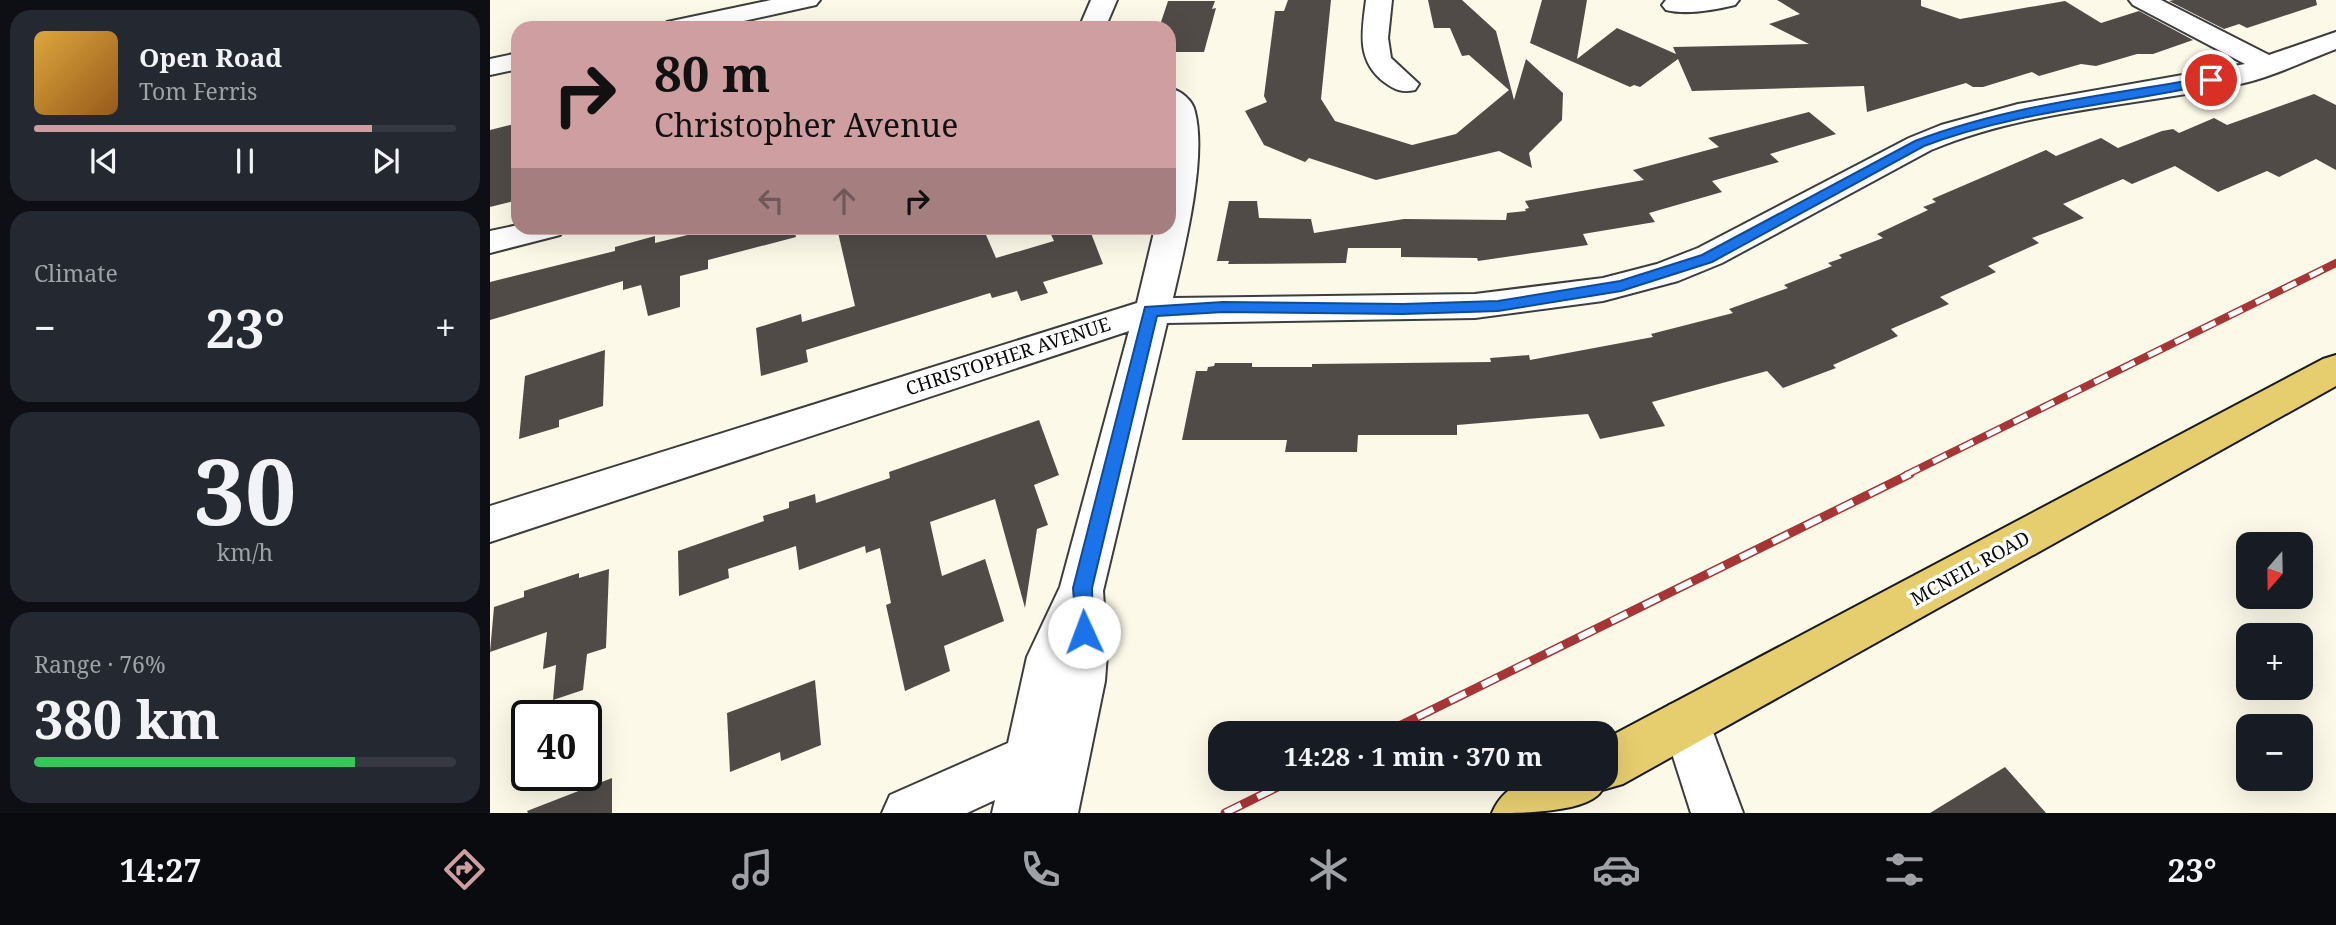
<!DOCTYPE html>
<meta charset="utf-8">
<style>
body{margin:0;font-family:"Noto Serif",serif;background:#242831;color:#f1f3f6;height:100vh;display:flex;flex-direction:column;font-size:26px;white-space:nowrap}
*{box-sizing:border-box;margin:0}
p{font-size:23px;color:#9ea1a6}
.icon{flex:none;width:38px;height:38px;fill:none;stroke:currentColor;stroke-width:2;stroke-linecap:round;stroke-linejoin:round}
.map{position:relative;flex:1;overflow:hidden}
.panel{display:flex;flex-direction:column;gap:10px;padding:10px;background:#0d0f14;width:490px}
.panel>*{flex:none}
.hud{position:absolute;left:21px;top:21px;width:665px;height:214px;border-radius:21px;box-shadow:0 7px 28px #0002;background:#cf9ea0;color:#111;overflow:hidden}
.needle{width:46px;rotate:200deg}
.buttons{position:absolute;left:1746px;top:532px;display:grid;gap:14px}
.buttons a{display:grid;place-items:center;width:77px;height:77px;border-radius:14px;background:#171b24;box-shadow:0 7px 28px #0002;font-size:35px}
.speed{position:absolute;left:21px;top:700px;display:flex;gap:14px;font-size:35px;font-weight:700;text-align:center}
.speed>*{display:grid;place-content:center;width:91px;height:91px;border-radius:50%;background:#171b24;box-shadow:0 7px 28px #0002;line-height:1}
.speed .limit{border:4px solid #111;border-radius:10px;background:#fff;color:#111}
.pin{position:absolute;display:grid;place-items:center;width:60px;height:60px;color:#fff;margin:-30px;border:4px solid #fff;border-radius:50%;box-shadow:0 2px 7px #0007}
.me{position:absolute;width:77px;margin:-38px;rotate:358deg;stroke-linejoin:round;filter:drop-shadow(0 0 5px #0008)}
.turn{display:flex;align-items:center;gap:24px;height:147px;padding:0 28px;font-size:32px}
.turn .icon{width:91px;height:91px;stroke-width:2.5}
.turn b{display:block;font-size:49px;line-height:60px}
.lanes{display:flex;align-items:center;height:66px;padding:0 28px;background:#0003;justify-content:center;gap:35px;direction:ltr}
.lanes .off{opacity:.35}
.big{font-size:52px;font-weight:700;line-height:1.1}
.panel .tile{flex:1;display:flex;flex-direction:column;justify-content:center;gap:10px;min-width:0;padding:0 24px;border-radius:21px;background:#242831}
.panel .dial{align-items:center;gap:0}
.dial b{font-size:91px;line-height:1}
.song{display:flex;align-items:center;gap:21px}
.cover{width:84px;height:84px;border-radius:10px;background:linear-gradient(135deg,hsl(40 70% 55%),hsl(30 70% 35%))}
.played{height:7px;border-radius:4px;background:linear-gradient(90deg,#cf9ea0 80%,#363941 80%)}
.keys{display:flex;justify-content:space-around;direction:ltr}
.heat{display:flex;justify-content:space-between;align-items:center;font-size:38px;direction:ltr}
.charge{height:10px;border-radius:5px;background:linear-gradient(90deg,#34c759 76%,#363941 0)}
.trip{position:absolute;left:718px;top:721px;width:410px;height:70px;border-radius:21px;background:#171b24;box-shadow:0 7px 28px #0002;font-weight:700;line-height:70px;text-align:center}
.tab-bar{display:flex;height:112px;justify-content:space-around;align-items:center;background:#090b0e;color:#9ea1a6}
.tab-bar .icon{width:49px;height:49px}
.tab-bar .current{color:#cf9ea0}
.tab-bar b{font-size:32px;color:#f1f3f6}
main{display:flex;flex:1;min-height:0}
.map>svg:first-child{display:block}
</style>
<main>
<section class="panel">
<div class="tile">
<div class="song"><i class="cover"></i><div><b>Open Road</b><p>Tom Ferris</p></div></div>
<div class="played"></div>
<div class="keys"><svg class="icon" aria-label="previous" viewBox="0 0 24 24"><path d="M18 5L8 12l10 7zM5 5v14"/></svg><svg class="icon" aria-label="pause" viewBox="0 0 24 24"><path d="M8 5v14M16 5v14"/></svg><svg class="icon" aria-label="next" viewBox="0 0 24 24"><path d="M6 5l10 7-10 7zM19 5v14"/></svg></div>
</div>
<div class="tile"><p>Climate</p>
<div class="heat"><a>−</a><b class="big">23°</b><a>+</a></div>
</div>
<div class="tile dial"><b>30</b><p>km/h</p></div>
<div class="tile"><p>Range · 76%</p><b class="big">380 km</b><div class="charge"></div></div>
</section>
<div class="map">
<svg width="1846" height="813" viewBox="0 0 1846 813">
<rect width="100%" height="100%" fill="#fcf9e9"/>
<!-- building -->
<path fill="#514b48" d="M798,0H841L831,99L845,121L922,145L966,134L1019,90L979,55L972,56L960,28H944L938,0H972L1006,31L1024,100L1036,59L1073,93L1072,120L1039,153L1042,168L1009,151L886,180L819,158L815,162L774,145L755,111L777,102L774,96L785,11H794Z
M1052,0H1097L1087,59L1127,28L1186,54L1183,47L1319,44L1279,24L1310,14L1287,0H1431V6L1470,19L1575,1L1611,23L1649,11L1703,40L1663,54H1647L1606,66L1591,64L1549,76L1542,72L1493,87H1483L1476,83L1377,112L1374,86L1202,91L1188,59L1150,87L1144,85L1140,87L1040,43Z
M1684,0H1826L1827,5L1757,28L1749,24L1734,29L1679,1Z
M678,1H725L722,9L726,8L714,52H679V28H669Z
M1824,94L1846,105V170L1826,159L1789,177L1777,171L1728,192L1685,166L1642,184L1633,179L1573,204L1594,218L1542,238L1549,243L1498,266L1506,272L1450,297L1459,304L1401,329L1408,336L1343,365L1346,368L1293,388L1277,371L1162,402L1175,426L1110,439L1098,414L967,425V435H868L867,452H795L797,440H692L706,371H717L718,367L724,366L725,363H762V367H822V364L1001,362L1000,358L1039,355L1040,360L1163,337L1161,334L1243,313L1239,309L1298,288L1294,285L1342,266L1338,263L1352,258L1349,255L1393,238L1387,234L1438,210L1433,207L1446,202L1442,199L1556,150L1566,156L1611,138L1628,148L1672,131L1683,129L1689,133L1724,118L1737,125Z
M1319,112L1346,134L1280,154L1289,162L1222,181L1232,192L1159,213L1165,222L1093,234L1098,245L988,261L987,258L911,257V248H858L856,263L738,264L739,261H727L739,201H767L769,218L821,219L824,233L914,219L1016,220L1017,213L1036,211L1035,209L1039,208L1035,201L1154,180L1143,170L1229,147L1218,138Z
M28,123V200L0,207V130Z
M226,228H304L306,237L218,260V269L190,276V307L158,316L151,285L133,290V281L0,320V282L125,251V247L165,236V243Z
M347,228H493L506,258L564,241L558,228H599L613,264L553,282L558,293L531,301L527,291L502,298L500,293L316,350L318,362L271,376L266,328L311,314L312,322L365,306Z
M115,350L113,406L69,420V427L29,439L35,376Z
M549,420L569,475L544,485L558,525L547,529L535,608L505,499L440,522L452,576L495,559L514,621L454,646L460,671L415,691L396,605L401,603L390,548L376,553L375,546L309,570L306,546L238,569L239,578L189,596L188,551L274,521L273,516L299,508V502L325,494L326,503L400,478L399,472Z
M119,569L116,648L97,654L93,690L63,700L66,665L53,669L57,632L0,652L4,607L34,597V591L89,573V578Z
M325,680L331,745L291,761L290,752L240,772L237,713Z
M1515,767L1556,813H1440Z
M122,778V813H38L37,811Z"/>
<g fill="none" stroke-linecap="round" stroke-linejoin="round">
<!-- minor casing -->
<g stroke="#3d3d3d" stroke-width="4">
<path id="minor" d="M281,0H330L326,5L222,28H173L177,22Z
M601,0H627L615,28H589Z
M876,0H902L898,38L901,58L929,84L925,90C912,93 905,90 894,82C866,60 872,32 876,0Z
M1176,0H1249L1245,5C1225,10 1196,15 1176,10L1172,5Z
M1639,0H1671L1779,55L1846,32V49C1814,61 1783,77 1750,84C1647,106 1539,109 1441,150L1232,263L1188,281L1113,301L985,318L677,323L613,591L617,654L615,681L588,813H502L505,800L477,813H392L400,795L518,743L537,657L570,587L639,331L0,542V506L647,303L665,228H679V88C690,90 703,100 705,112C717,159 694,250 683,298L985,294L1113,278L1167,264L1208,248L1419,138L1451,125L1528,104L1755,64L1643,5Z
M28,53V69L0,75V59Z
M28,225V228H74L70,235L0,253V231Z
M1196,699L1213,705L1253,813H1201L1172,722L1179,705Z"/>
</g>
<!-- major casing -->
<g stroke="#1b1b1b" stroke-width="4">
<path id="major" d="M1846,355V386L1133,784L1112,790C1099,813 1031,813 1002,813C1021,767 1073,779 1115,779V739L1833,359Z"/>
</g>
<!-- minor -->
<use href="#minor" fill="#fff" fill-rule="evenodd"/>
<!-- major -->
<use href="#major" fill="#e6ce6f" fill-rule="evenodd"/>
<!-- rail-far1 casing -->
<g stroke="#a63536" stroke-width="8">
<path id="rail-far1" d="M1416,475L1846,263"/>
</g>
<!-- rail casing -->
<g stroke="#a63536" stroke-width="9">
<path id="rail" d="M895,733L1420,474
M735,813L804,779"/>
</g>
<!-- rail-far1 -->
<use href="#rail-far1" stroke="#fff" stroke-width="5" stroke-dasharray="15" stroke-linecap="butt"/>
<!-- rail -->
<use href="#rail" stroke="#fff" stroke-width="6" stroke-dasharray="18" stroke-linecap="butt"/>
</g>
<!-- route -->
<path fill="#1a73e8" stroke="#114b97" stroke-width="2" d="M1721,77L1725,78V83C1628,105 1528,110 1434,146L1222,262L1131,291L1008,311L913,314L733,312L667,316L602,588L603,632L600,638L594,640L587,638L583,588L655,307L733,302L913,304L1008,301L1130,281L1212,255L1425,141C1520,105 1622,94 1721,77Z"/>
<g text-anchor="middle" stroke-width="7" stroke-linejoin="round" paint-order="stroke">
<!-- street labels -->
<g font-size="19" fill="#0a0a0a" stroke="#fff">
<text transform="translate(518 356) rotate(-18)" y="7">CHRISTOPHER AVENUE</text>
<text transform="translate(1480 568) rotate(-29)" y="7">MCNEIL ROAD</text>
</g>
</g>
</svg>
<div class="buttons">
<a><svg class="needle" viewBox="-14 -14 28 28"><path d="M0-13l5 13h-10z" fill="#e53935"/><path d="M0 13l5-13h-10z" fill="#9ea1a6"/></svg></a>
<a>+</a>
<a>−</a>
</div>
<div class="speed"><div class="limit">40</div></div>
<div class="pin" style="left:1721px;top:80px;background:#d93025"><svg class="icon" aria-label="arrive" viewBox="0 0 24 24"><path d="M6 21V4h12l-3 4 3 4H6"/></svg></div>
<svg class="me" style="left:594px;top:632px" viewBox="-20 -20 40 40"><circle r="19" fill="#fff"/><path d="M0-13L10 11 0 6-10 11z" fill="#1a73e8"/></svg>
<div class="trip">14:28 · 1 min · 370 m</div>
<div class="hud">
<div class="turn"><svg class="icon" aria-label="right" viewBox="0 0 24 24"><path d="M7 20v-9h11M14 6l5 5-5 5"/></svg><div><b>80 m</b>Christopher Avenue</div></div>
<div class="lanes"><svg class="icon off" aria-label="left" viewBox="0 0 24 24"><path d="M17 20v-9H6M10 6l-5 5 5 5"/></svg><svg class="icon off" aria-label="ahead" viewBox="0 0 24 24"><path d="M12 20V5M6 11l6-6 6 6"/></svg><svg class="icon" aria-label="right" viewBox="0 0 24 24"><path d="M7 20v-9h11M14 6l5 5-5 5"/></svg></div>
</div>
</div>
</main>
<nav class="tab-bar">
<b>14:27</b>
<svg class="icon current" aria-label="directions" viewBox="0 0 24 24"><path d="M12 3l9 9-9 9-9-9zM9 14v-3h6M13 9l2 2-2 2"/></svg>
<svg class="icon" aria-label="music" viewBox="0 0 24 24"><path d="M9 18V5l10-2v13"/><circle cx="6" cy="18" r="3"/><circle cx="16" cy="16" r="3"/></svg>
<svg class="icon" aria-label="phone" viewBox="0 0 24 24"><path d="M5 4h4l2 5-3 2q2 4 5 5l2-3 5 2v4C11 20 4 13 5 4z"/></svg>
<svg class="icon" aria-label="climate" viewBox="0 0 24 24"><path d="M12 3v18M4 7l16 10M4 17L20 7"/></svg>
<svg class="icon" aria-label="car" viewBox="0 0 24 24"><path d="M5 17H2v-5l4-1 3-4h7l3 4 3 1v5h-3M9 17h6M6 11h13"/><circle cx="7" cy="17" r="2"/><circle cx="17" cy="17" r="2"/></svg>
<svg class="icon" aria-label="filters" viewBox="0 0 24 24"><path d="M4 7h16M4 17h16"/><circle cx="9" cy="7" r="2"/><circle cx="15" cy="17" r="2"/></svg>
<b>23°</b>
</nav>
